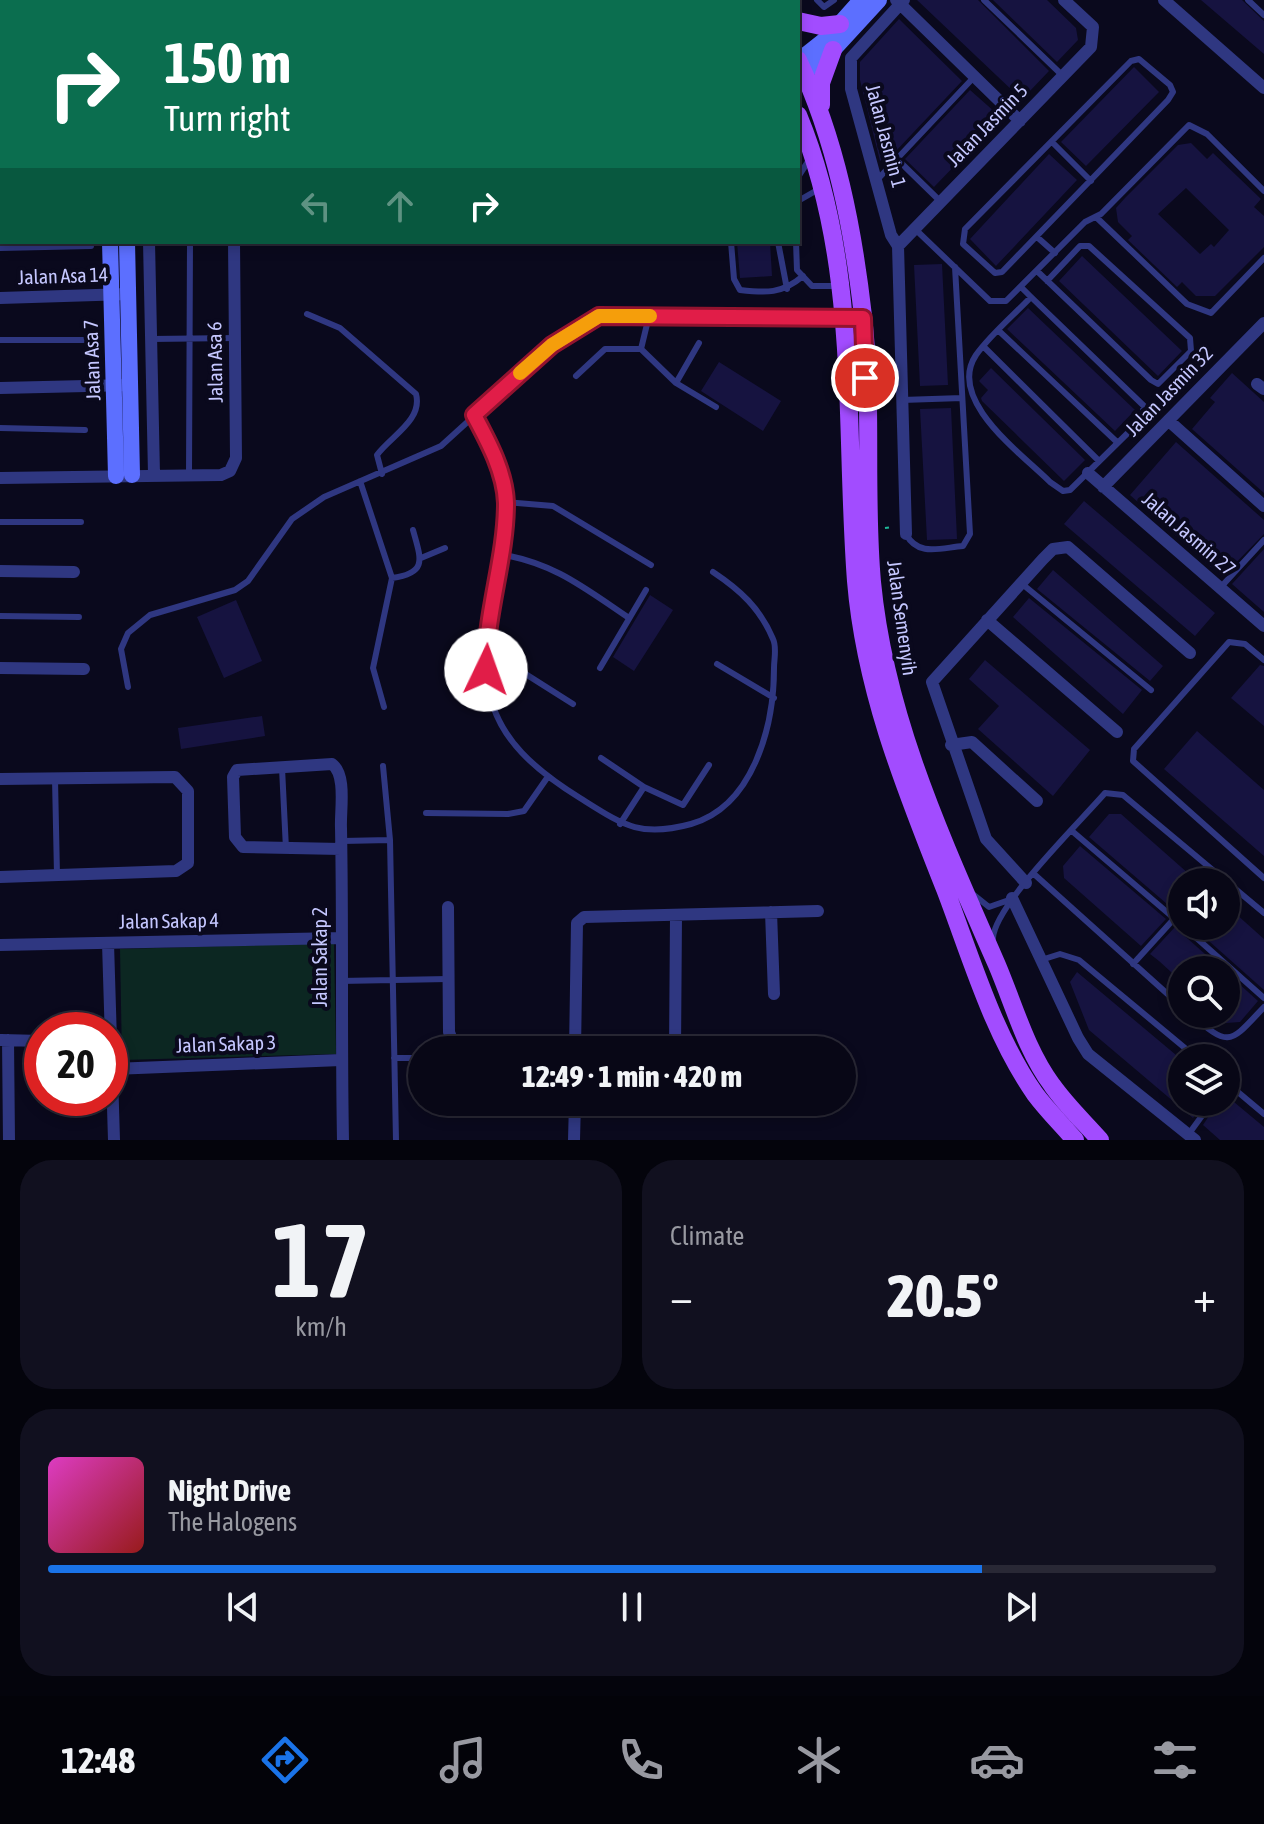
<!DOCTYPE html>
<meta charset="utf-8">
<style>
body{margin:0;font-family:"Asap Condensed",sans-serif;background:#11101f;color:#f1f3f6;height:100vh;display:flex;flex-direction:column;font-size:30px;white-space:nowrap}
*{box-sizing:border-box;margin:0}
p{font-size:26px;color:#9899a1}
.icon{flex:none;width:44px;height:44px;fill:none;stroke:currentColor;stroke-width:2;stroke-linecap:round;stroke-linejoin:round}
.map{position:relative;height:1140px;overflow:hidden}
.side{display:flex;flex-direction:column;gap:20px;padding:20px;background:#04040c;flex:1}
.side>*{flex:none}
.hud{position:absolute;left:0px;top:0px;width:800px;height:244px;box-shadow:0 4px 12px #0003,0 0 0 2px #292835;background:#0b6e4f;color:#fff;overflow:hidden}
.tools{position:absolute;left:1168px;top:868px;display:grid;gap:16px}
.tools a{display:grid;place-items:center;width:72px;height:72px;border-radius:50%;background:#080716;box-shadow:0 4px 12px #0003,0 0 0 2px #292835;font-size:40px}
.speed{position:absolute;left:24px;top:1012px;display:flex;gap:16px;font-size:40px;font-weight:700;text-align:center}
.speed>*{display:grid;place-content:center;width:104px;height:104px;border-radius:50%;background:#080716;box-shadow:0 4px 12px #0003,0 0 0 2px #292835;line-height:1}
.speed .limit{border:12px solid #d22;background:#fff;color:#111}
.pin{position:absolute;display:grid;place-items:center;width:68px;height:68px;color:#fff;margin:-34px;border:4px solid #fff;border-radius:50%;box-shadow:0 2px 8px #0007}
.me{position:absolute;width:88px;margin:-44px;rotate:3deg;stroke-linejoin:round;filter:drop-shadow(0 0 6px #0008)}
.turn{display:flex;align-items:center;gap:28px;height:168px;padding:0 32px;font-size:36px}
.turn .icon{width:104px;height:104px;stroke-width:2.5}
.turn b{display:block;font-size:56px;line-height:68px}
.lanes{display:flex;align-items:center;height:76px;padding:0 32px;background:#0003;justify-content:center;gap:40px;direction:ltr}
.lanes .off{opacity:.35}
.big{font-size:60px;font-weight:800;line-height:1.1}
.side .card{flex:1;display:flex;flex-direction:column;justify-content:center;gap:12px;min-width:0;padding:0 28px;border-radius:32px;background:#11101f}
.side .dial{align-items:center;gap:0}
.dial b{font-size:104px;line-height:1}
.song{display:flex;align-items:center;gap:24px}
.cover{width:96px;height:96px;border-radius:12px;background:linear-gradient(135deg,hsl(310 70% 55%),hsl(0 70% 35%))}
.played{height:8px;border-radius:4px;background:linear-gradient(90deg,#1a73e8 80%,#292835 80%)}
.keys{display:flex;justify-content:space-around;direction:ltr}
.heat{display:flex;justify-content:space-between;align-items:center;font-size:44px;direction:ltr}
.side .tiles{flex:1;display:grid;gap:20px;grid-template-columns:1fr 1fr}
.card:last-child{grid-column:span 2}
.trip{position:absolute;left:408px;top:1036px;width:448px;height:80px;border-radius:40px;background:#080716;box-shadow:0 4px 12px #0003,0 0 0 2px #292835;font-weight:800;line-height:80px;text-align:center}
.tabs{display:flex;height:128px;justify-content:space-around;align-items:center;background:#030309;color:#9899a1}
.tabs .icon{width:56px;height:56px}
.tabs .active{color:#1a73e8}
.tabs b{font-size:36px;color:#f1f3f6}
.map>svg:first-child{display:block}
</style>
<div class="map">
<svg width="1264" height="1140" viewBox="0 0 1264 1140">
<rect width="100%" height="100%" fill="#0a091d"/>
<!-- green -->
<path fill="#0c2722" d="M334,943L336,1054L122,1060L120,949Z"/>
<!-- building -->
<path fill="#161340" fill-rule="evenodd" d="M917,0H978L1049,71L1028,93L1016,94Z
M993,0H1047L1076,28L1078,40L1057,62Z
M1201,0H1242L1264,21V54Z
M899,19L962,81L895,152L892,149L880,161L860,80V62Z
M1134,67L1159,92L1086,166L1061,142Z
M970,90L996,113L995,124L934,187L905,159Z
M1191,143L1207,159L1213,153L1261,199L1254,207L1264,216V247L1215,296H1196L1182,282L1177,287L1128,240L1132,236L1118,222L1116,208L1125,198L1178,145ZM1186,188L1229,230L1214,247L1211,244L1200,254L1158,214Z
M1049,154L1077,180L996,266L970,239Z
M737,242H770L772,276L740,278Z
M1082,256L1182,351L1158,376L1059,281Z
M942,264L948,385L920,386L914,265Z
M1028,308L1135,410L1115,431L1007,329Z
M719,362L781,401L763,431L701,391Z
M991,368L1085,460L1064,481L982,401L981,398L988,390L979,381Z
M1232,373L1264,402V493L1192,429L1215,402L1210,398Z
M951,408L957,539L927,540L920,409Z
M1176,442L1264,520V534L1222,577L1130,495Z
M1084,501L1215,613L1195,636L1064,524Z
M1264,549V612L1232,584Z
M1053,570L1163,666L1150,681L1037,589Z
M650,595L673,610L634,671L613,657Z
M1029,598L1142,690L1123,714L1013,617Z
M236,600L262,661L224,678L197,617Z
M985,660L1090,750L1053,796L978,729L999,706L969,679Z
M1260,665L1264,666V726L1231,698Z
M262,716L265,736L181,749L178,728Z
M1197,731L1264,790V856L1164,769Z
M1109,814H1121L1198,882H1182V901L1174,910L1089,837Z
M1080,846L1166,919L1141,946L1064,878L1063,866Z
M1226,905L1264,939V990L1192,926H1226Z
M1175,927L1178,930L1223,970H1182V982L1159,961L1150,954Z
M1077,972L1182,1060V1102H1205L1193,1118L1089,1030L1070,982Z
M1226,972L1258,1001L1240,1022L1226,1023Z
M1228,1097L1264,1127V1140H1220L1203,1125L1218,1102H1226Z"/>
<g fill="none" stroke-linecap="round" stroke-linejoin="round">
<!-- path -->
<path stroke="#1fb899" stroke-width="2" stroke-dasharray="4 6" stroke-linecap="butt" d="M885,528L892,527"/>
<!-- lane -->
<path stroke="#2f3781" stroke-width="6" d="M455,0L456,2
M817,0L824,7L834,0
M984,0L1063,76
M1248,0L1264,15
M1139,59L1170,85L1173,92L1168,100L1002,272L995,273L963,244L965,229L1131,61Z
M1052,142L1091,181
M897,159L941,202
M798,177L809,160
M877,180L975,76
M798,201L819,189
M1096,217L1187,304L1211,313L1264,258
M915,229L990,301H1006L1085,222L1101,214L1189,125L1207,134L1264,191
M1037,237L1055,253
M731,242L734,279L740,290C766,293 782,294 803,276
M778,242L787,289
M796,242L797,270L812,286H839
M0,248L91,246
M1037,271L1151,380L1158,384L1191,351L1190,338L1089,246H1080L1047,281
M1021,287L1031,297L1144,406L1141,420L1070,490L1063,491L1050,482C1022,454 946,400 976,355C991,334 1014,315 1031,297
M307,314L340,328L416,394C423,420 391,436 377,455L382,474
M999,331L1118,443
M151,339L235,338
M0,340H84
M984,347L1099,461
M641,349L676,383L716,407
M576,376L605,349H641L649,316
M676,383L699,343
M902,400L962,398
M474,415C489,441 502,469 505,499C508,524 499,553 495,577C476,687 480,736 580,798C623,825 640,838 691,824C754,806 774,725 774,668C774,659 777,647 773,639C760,608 740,590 713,572
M0,428L85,430
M189,475L190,242
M360,481L392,578L373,668L384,707
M506,502L553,506L651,565
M0,522H81
M906,534C918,557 940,548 963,546L970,534L955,267
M499,554C554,563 583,587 629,618
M421,558L445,548
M392,578C428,573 421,559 413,530
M1021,583L1151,690
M1220,588L1264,540
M0,616L79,617
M486,649L573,704
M1264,660L1245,644L1229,642L1134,749L1133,761L1264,878
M717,664L774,698
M600,668L646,590
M128,687L121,649L128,633L150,615L235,590L248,581L292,519L324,497L441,446L552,345L599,316L862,318
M601,758L644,787
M383,766L390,840L396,1140
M282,768L286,849
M55,779L57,875
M426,813L508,814L524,811L547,778
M620,824L644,787L683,805L709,765
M1072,831L1182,925
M342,841L390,840
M1034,874L1182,1007
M974,895L989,907L1009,900
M1183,926L1264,998
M993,938C995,905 1080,822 1105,793L1123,795L1264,913
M1041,960L1060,954L1079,960L1197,1058
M1133,964L1182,910
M340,981L448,979
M1191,1014C1230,1049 1230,1043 1264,1007
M394,1058H422
M1226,1082L1264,1114
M1188,1135L1212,1102"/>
<!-- street -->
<path stroke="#2f3781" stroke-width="12" d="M90,0V2
M144,0V2
M280,0L360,2
M593,0V2
M896,0L1020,121
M1164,0L1264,88
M0,18H2
M0,208H2
M149,242L154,474
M898,246L1091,47L1093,27L1064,0
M898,246L906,534
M898,246L891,235L851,89V58L904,0
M0,298L128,294
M1257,384L1264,389
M0,388L130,385
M1169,421L1264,506
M1088,473L1264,626
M0,478L221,475L230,471L236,458L234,242
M1103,487L1264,323
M0,571L74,572
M987,620L1117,732
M0,668L84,669
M951,745L972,742L1037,801
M0,779L175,777L188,791V863L176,871L0,877
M341,849L243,847L235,837L233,777L237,770L332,764C347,775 340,811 341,828C343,932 341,1036 343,1140
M1026,883L986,839L932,682L1043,559L1053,549L1068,547L1190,653
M1012,898L1078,1038L1088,1054L1195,1140
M448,907L449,1032L455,1048L459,1050
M771,912L774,994
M108,943L114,1140
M0,945L339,938
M1,1040L42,1041
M8,1040L9,1140
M511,1050L575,1048
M575,1050L577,923L584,917L818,911
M675,1050L676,916
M113,1069L341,1060
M574,1140L575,1102"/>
<!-- secondary -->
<path stroke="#5c6fff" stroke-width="16" d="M111,2V0
M126,2V0
M798,61L827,38L861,0
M804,73L833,50L879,0
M110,242L116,476
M127,242L132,475"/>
<!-- primary -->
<path stroke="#a24cff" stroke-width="18" d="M755,0V2
M777,0L779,2
M798,21L821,26L840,24
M798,60C836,140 853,228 863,316C873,404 864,494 872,582C885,718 943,841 997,965C1014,1005 1026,1050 1052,1085C1066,1105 1084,1122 1100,1140
M821,105V83L833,50
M798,115C860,265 844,423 856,581C865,690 905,788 945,889C971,957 993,1034 1035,1094C1047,1110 1062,1125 1075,1140"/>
</g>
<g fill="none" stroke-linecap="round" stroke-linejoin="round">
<!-- route casing -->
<g stroke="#92132f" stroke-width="20">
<path id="route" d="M486,670C485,614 506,559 506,503C505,472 488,441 474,415L552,345L599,316L863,318L865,378"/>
</g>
<!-- route -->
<use href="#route" stroke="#e11d48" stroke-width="14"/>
<!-- slow -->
<path stroke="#f59e0b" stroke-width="14" d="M520,373L552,345L599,316H650"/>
</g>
<g text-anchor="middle" stroke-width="8" stroke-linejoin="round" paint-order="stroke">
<!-- street labels -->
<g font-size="20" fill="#c5c7ff" stroke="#0a091d">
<text transform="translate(987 125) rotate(-46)" y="7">Jalan Jasmin 5</text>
<text transform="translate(886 136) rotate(75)" y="7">Jalan Jasmin 1</text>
<text transform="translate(63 276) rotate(-2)" y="7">Jalan Asa 14</text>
<text transform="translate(92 360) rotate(-92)" y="7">Jalan Asa 7</text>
<text transform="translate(215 362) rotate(-91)" y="7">Jalan Asa 6</text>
<text transform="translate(1169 391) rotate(-46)" y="7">Jalan Jasmin 32</text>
<text transform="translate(1189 534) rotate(41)" y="7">Jalan Jasmin 27</text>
<text transform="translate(902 618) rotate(82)" y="7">Jalan Semenyih</text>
<text transform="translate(169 921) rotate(-1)" y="7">Jalan Sakap 4</text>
<text transform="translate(320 957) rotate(-90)" y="7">Jalan Sakap 2</text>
<text transform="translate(226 1044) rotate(-2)" y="7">Jalan Sakap 3</text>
</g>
</g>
</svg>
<div class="tools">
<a><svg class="icon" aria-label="sound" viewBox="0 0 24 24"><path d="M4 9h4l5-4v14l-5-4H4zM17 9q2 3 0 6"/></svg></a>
<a><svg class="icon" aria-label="search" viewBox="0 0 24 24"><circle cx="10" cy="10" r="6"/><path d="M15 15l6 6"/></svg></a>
<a><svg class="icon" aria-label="layers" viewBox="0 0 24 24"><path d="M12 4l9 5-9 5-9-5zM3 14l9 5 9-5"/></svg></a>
</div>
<div class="speed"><div class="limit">20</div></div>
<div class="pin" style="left:865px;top:378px;background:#d93025"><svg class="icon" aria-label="arrive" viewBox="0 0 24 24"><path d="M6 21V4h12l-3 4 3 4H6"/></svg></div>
<svg class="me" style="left:486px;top:670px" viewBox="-20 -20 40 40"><circle r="19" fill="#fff"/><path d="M0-13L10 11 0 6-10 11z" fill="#e11d48"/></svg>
<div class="trip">12:49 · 1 min · 420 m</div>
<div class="hud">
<div class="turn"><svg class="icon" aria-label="right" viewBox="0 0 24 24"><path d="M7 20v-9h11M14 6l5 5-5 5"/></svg><div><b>150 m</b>Turn right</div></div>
<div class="lanes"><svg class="icon off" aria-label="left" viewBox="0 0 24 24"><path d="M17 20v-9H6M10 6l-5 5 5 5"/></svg><svg class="icon off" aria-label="ahead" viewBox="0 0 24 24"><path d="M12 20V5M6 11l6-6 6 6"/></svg><svg class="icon" aria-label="right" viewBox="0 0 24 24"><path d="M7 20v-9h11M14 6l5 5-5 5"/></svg></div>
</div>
</div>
<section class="side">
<div class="tiles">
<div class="card dial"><b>17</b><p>km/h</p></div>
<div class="card"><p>Climate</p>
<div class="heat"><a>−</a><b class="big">20.5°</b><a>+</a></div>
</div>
<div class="card">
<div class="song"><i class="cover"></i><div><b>Night Drive</b><p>The Halogens</p></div></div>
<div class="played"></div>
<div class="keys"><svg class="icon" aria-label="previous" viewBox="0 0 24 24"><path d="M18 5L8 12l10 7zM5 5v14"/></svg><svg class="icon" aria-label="pause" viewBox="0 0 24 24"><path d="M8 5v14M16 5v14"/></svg><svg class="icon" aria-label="next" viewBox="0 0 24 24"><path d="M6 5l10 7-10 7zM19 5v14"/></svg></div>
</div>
</div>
</section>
<nav class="tabs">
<b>12:48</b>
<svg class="icon active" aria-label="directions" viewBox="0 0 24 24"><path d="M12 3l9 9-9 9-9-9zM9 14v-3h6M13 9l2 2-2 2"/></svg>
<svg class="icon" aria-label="music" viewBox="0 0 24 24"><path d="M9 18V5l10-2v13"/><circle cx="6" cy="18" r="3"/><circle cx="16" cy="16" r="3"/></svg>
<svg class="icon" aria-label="phone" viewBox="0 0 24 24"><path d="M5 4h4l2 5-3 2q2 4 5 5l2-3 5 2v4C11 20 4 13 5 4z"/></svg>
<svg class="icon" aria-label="climate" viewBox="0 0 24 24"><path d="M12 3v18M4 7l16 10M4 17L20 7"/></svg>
<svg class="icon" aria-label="car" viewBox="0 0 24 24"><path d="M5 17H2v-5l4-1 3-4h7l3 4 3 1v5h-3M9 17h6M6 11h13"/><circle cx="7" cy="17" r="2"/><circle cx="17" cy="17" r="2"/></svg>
<svg class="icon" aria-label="filters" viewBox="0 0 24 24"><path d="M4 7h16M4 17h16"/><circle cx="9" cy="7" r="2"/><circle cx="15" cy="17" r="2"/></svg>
</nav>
